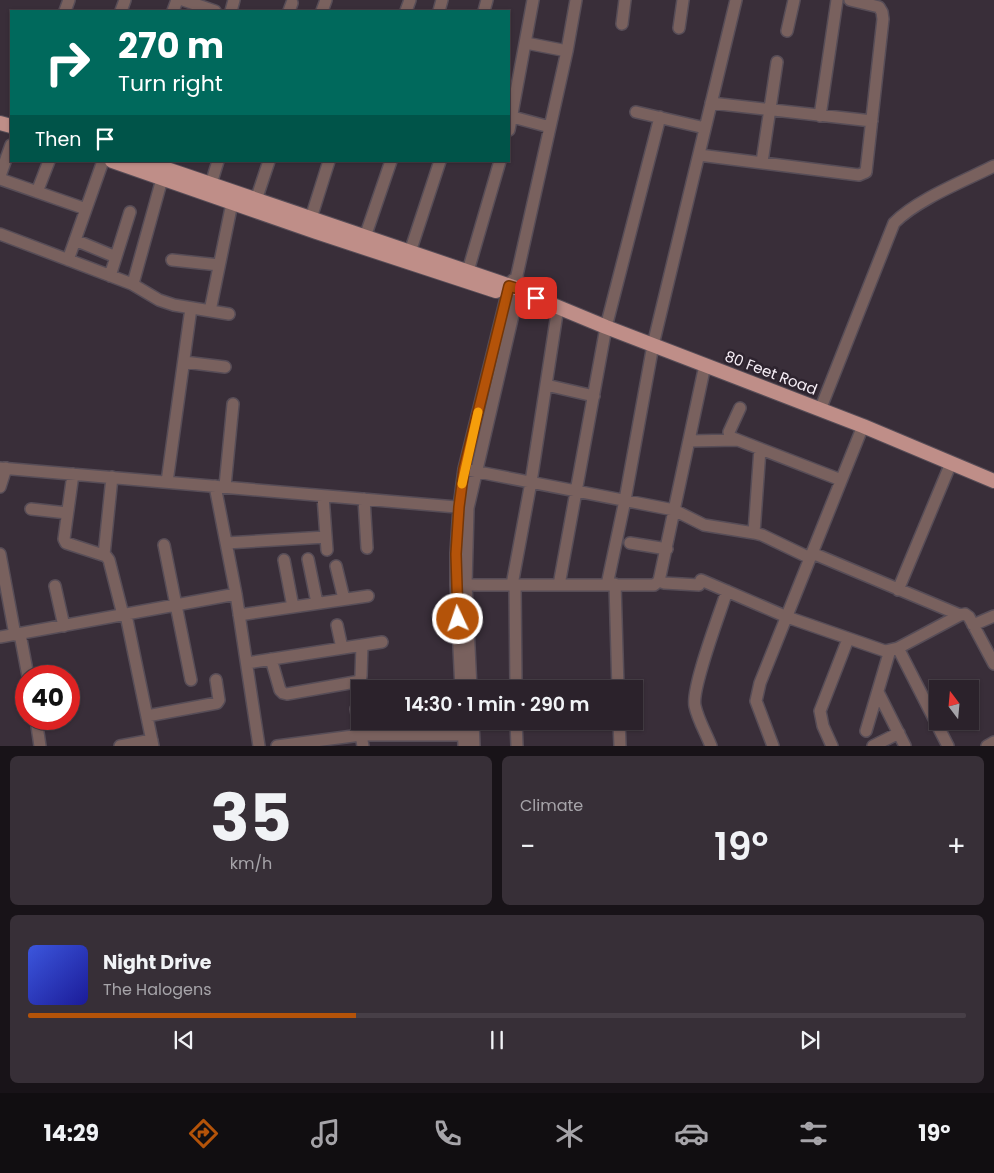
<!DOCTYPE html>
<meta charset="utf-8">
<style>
body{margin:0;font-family:Poppins,sans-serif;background:#372f37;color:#f1f3f6;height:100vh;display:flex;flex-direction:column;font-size:19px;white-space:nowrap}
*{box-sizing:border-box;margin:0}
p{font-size:16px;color:#a6a4a9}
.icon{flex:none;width:28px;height:28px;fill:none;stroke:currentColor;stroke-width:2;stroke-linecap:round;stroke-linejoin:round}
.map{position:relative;height:746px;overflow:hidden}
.details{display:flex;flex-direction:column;gap:10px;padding:10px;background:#181318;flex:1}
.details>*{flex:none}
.hud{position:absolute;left:10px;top:10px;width:500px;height:152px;border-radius:0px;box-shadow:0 1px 4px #0004,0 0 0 1px #473f47;background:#00695c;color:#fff;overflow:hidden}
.needle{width:32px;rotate:344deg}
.fabs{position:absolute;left:929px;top:680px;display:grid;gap:10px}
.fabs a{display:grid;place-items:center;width:50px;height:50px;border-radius:0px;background:#2b222b;box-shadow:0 1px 4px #0004,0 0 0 1px #473f47;font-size:25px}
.speed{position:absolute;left:15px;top:665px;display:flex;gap:10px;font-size:25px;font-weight:700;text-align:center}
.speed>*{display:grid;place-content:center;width:65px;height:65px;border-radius:50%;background:#2b222b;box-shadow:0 1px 4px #0004,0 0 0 1px #473f47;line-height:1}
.speed .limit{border:8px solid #d22;background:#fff;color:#111}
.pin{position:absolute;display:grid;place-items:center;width:42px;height:42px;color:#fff;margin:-21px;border-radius:10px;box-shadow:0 2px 8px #0006}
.me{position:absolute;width:55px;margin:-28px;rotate:357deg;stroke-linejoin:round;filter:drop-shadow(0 0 4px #0008)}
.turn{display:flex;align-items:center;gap:18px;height:105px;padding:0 25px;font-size:22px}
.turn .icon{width:65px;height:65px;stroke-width:2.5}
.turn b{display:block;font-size:35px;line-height:42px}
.then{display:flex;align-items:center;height:48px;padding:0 25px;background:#0003;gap:10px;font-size:19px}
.big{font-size:38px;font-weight:600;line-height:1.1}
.details .widget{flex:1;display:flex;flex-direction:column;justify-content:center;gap:8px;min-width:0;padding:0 18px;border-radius:8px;background:#372f37}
.details .dial{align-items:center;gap:0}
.dial b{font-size:65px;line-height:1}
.song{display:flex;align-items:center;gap:15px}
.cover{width:60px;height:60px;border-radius:8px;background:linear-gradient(135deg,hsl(230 70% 55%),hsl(240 70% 35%))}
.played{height:5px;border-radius:2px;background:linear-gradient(90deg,#b45309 35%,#473f47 35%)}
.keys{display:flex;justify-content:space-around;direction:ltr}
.heat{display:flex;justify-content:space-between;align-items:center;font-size:28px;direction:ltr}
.details .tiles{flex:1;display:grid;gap:10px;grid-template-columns:1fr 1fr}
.widget:last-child{grid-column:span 2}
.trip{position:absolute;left:351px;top:680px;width:292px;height:50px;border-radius:0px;background:#2b222b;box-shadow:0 1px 4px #0004,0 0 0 1px #473f47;font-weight:600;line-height:50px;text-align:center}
.tab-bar{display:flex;height:80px;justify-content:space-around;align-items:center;background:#110e11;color:#a6a4a9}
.tab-bar .icon{width:35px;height:35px}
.tab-bar .on{color:#b45309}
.tab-bar b{font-size:22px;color:#f1f3f6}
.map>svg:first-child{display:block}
</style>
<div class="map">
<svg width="994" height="746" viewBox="0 0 994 746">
<rect width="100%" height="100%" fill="#392e39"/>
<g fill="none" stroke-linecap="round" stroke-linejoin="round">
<!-- minor casing -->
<g stroke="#574d57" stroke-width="14">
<path id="minor" d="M183,0L215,11
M65,11L69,0
M121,11L125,0
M173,11L177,0
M231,11L234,0
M289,11L292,3
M322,11L326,0
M406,11L410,0
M439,11L442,0
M484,11L487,0
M622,24L625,0
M679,28L683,0
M787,31L794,0
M526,43L567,51
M711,103L872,121
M636,112L705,128
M509,116L550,127
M820,116L837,0
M509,130L533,0
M699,155L859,175L866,172L883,19L882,12L879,7L850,0
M762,162L777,62
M0,176L11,145
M0,179L86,209
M211,184L218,161
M37,192L49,161
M256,200L269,161
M311,218L329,161
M0,234L132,284L134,280L162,179
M365,237L391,161
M75,240L116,257
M410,252L440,161
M68,260L103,161
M172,260L219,265
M468,271L500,161
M110,276L130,212
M132,284L159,300L174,305L229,314
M210,311L232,203
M184,362L225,367
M546,385L594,396
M740,408L729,432L730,437L841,480
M820,410L894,223C916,200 964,181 994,166
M689,441L737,440
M0,468L468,508
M468,470L674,510L704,525L754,533L762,535L810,558
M73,474L64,539L66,543L106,556L109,560L123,615
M167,482L191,308
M215,486L236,594L259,746
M225,486L233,404
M0,487L6,468
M323,496L327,550
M364,499L367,548
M31,509L67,513
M754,533L760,449
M226,543L326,537
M630,543L667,549
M164,545L191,680
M812,553L960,615
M0,554L15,635
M104,555L112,477
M308,559L317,603
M284,560L293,607
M336,566L344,599
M701,580L787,617L885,651L898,648L960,615L965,614L969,617L994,664
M659,581L664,583L699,585
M615,584L618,689
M456,585H654L659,581L705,365
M512,585L531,482L558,307
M515,585L516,689
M559,585L606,327L660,117
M607,585L625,500L653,345L736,0
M55,586L64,626
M898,590L951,463
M126,615L153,746
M239,615L368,596
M337,625L342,648
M973,625L994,616
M20,634L28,676
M0,637L236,594
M898,648L948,746
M271,659L280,690L283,693L287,694L355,682L360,680L361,676L362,645
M247,663L382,642
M461,689L456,585V553L459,507L464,469L509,286L513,280
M471,689L466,585L468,508L519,289L517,275L567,51L576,0
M878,692L905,746
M356,709L363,746
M147,716L217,703L219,700L216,680
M36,719L40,746
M463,721L464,746
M473,721L474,746
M516,721L517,746
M619,721L620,746
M866,731L890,650
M120,746L152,740
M277,746L361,735H473
M711,746C706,733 698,720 695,706C691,688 720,613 727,591
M773,746L756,701L760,683L863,426
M832,746L823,726L820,711L848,639
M873,746L899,733
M987,746L994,742"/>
</g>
<!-- major casing -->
<g stroke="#574d57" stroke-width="16">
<path id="major" d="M0,123L11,126
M112,161L316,232L496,291
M143,161L519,289L536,298L606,327L863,426L994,481"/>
</g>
<!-- minor -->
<use href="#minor" stroke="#79615e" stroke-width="11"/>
<!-- major -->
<use href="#major" stroke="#bf8e88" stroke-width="14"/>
</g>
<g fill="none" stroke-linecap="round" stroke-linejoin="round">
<!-- route casing -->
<g stroke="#753606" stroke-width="12">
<path id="route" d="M458,619L456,554L459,507L464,469L509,286L519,289L536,298"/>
</g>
<!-- route -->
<use href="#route" stroke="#b45309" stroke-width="9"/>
<!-- slow -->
<path stroke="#f59e0b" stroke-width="9" d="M462,484L478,412"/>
</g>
<g text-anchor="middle" stroke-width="5" stroke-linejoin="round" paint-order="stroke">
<!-- street labels -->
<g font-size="15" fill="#f7eff7" stroke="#2e242f">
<text transform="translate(771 373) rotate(21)" y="5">80 Feet Road</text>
</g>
</g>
</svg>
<div class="fabs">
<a><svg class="needle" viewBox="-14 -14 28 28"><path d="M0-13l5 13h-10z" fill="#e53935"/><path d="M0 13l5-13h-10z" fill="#a6a4a9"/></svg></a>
</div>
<div class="speed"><div class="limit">40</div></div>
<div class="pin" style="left:536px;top:298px;background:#d93025"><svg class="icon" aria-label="arrive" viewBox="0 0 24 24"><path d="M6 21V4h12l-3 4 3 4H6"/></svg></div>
<svg class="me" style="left:458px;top:619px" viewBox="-20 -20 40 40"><circle r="17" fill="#b45309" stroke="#fff" stroke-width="3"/><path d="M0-11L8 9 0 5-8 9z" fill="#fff"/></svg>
<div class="trip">14:30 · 1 min · 290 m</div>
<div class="hud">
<div class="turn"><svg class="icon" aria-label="right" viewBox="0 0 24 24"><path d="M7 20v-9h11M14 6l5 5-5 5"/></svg><div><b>270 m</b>Turn right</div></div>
<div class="then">Then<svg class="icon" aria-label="arrive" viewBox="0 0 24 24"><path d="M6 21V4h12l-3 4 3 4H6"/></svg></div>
</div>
</div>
<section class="details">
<div class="tiles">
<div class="widget dial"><b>35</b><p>km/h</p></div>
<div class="widget"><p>Climate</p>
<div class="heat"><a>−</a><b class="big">19°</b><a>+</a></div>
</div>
<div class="widget">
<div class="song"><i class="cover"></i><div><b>Night Drive</b><p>The Halogens</p></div></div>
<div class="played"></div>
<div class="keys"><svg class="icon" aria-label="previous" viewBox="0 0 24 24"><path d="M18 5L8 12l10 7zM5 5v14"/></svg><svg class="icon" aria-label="pause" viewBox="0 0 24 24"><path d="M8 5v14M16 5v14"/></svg><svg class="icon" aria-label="next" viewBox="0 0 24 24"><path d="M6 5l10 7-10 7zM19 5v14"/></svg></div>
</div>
</div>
</section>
<nav class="tab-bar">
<b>14:29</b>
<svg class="icon on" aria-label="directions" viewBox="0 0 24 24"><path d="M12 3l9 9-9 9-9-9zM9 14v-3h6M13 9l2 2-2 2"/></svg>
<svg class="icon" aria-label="music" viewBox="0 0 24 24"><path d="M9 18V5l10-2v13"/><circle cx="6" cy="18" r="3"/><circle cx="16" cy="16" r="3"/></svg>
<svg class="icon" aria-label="phone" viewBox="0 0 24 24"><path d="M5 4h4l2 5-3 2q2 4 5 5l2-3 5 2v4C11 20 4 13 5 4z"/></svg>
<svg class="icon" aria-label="climate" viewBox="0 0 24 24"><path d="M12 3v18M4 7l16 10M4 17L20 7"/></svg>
<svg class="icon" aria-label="car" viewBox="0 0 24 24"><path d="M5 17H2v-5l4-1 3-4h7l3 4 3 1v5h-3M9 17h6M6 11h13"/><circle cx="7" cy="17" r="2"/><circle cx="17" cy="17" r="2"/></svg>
<svg class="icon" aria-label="filters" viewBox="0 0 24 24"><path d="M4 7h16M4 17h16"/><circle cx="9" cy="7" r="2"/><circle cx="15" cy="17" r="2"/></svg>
<b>19°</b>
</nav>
